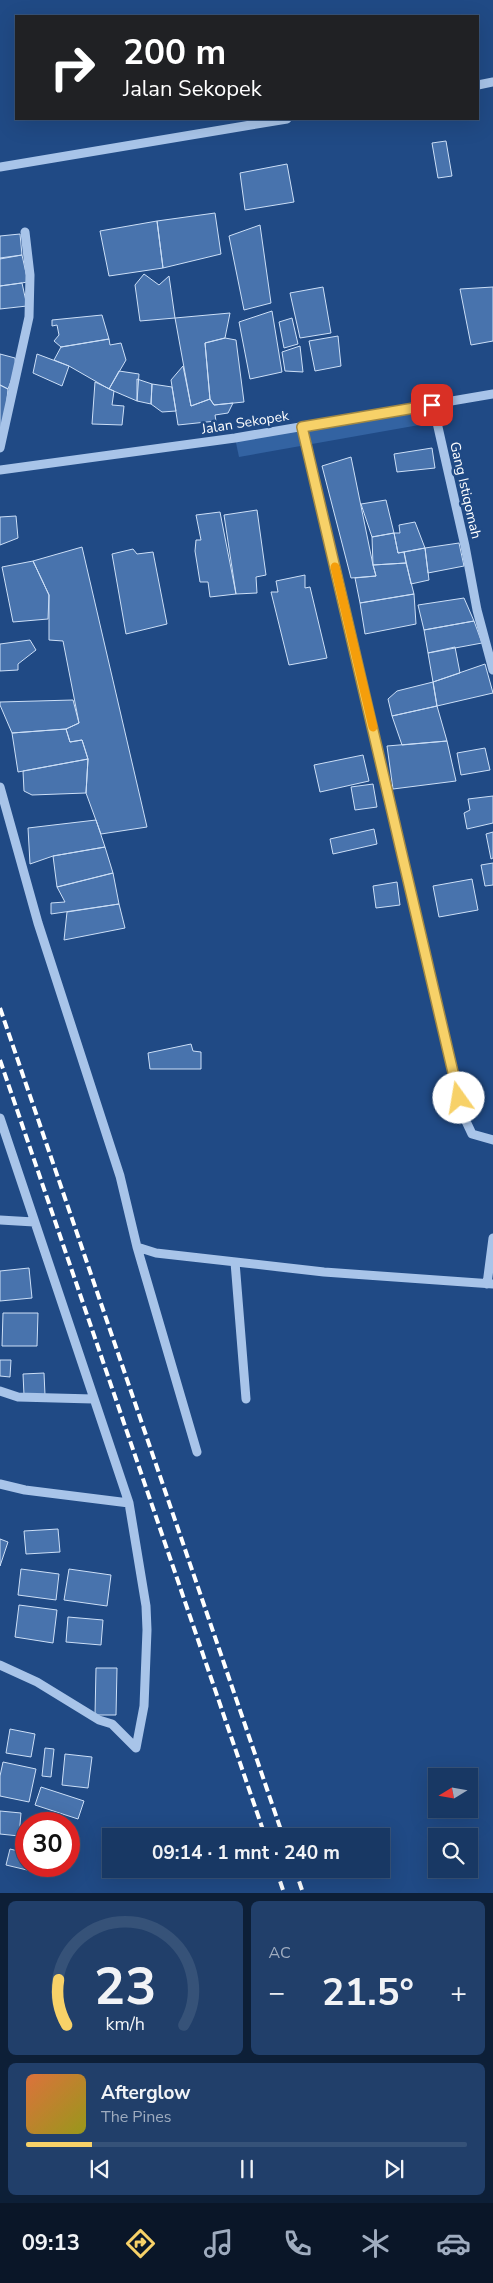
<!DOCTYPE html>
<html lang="id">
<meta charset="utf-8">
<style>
body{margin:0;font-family:"Nunito Sans",sans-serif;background:#213f6a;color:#f1f3f6;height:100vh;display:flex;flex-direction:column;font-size:19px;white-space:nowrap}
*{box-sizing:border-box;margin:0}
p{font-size:16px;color:#9facbf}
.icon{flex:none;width:28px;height:28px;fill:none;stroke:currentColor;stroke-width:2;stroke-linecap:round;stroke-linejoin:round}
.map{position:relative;height:1893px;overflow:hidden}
.drawer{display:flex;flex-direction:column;gap:8px;padding:8px;background:#0d1f37;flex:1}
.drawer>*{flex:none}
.top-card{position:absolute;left:15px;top:15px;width:464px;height:105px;border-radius:0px;box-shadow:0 5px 20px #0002,0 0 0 1px #365278;background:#202124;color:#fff;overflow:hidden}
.needle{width:32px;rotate:259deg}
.controls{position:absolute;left:428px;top:1768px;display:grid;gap:10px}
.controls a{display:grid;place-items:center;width:50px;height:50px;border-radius:0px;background:#183864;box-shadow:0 5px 20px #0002,0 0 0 1px #365278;font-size:25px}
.speed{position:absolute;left:15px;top:1812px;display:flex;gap:10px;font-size:25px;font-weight:700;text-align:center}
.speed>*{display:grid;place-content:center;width:65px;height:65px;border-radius:50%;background:#183864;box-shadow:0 5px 20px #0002,0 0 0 1px #365278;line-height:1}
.speed .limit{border:8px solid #d22;background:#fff;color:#111}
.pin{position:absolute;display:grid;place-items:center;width:42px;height:42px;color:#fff;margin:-21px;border-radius:10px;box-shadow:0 2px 8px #0006}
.me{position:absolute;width:55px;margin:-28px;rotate:347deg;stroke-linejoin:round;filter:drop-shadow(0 0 4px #0008)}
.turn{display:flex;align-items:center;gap:18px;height:105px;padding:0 25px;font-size:22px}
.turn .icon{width:65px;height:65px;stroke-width:2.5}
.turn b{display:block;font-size:35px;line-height:42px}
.big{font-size:38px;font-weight:700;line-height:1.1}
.drawer .tile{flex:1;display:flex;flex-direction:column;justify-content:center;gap:8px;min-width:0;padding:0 18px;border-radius:8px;background:#213f6a}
.drawer .dial{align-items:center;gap:0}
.dial svg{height:130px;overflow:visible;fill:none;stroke:#365278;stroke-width:7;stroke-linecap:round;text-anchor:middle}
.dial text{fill:#f1f3f6;stroke:none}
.song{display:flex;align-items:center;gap:15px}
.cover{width:60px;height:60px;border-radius:8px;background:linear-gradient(135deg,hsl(20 70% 55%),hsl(60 70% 35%))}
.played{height:5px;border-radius:2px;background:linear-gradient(90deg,#f7d168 15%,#365278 15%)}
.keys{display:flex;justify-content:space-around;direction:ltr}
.heat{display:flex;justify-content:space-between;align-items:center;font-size:28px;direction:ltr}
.drawer .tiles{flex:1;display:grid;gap:8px;grid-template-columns:1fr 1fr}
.tile:last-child{grid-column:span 2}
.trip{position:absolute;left:102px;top:1828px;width:288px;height:50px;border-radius:0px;background:#183864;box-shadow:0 5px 20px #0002,0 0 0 1px #365278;font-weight:700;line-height:50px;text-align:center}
.menu{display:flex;height:80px;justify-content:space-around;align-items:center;background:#0a1628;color:#9facbf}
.menu .icon{width:35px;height:35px}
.menu .on{color:#f7d168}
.menu b{font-size:22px;color:#f1f3f6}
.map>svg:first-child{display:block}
</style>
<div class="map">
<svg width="493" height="1893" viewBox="0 0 493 1893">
<rect width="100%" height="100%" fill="#204a85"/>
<!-- green -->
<path fill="#3363a2" d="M433,405L436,422L239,457L235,438Z"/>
<!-- building -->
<path fill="#4873ad" stroke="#ccdff7" d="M446,141L452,176L438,178L432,143Z
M287,164L294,202L245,210L240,173Z
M215,213L221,254L163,268L157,221Z
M157,221L163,268L109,276L100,231Z
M260,225L271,303L244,310L229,236Z
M20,234L22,255L0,259V236Z
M22,255L28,282L0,286V258Z
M144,274L159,285L169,276L175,318L140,321L135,285Z
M22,283L27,306L0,309V286Z
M323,287L331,333L300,338L290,293Z
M493,287V341L471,345L460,289Z
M272,311L282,372L250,379L239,322Z
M230,313L225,338L205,343L210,399L191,406L175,318Z
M102,315L109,339L61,347L54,341L59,335L57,325L52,326V320Z
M292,318L298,344L284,348L279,322Z
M338,336L341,366L315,371L309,341Z
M225,338L236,340L244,402L214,405L210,399L205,343Z
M109,339L110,345L121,343L126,360L109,389L69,366L54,360L61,347Z
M300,346L303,372L285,371L282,352Z
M0,354L15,358L16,368L8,389L0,385Z
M37,354L69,366L62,386L33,373Z
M183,366L191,406L210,399L214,405L233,403L228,413L215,415L216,421L178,425L171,380Z
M119,371L139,374L137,401L109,389Z
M137,379L152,384L151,404L137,401Z
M95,382L114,391L112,405L124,406L122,425L92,424Z
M152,384L172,387L176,411L162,412L151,404Z
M0,385L8,389L4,428L0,441Z
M432,448L435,468L397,472L394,454Z
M351,457L373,565L376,576L351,578L322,466Z
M386,500L394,533L372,537L361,504Z
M257,510L266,575L256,577L257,593L236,594L224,515Z
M220,512L236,594L210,597L208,582H200L195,551L196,540H201L196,515Z
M16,516L18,538L0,545V517Z
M415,522L425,548L398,553L394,533H400L399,525Z
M394,533L398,553L404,552L406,563L373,565L372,537Z
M459,543L464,566L428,573L425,548Z
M82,547L147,827L101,834L86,793L88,759L82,740L70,742L66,729L79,723L63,641L49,640V595L33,561Z
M425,548L429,580L411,584L404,552Z
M133,549L137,554L153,552L167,624L126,634L112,554Z
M33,561L49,595L48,619L13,622L2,567Z
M406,563L414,594L360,603L355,578L376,576L373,565Z
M305,575V588L310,587L327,658L289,665L271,592H278L276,581Z
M414,594L416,624L365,634L360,603Z
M464,598L474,621L424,630L418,605Z
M474,621L482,643L428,653L424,630Z
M30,640L36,650L18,664V670L0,671V644Z
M455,647L460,673L433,682L428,653Z
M485,664L493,693L437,706L433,682Z
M433,682L437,706L392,716L388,699L397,691Z
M73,700L79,723L66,729L12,733L0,705V702Z
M437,706L447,741L402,745L392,716Z
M66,729L70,742L82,740L88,759L18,772L12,733Z
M447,741L456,781L393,789L387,746Z
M485,748L490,770L461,775L457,753Z
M363,755L369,781L320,792L314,765Z
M88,759L86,793L32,795L24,791L23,771Z
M373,784L377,807L355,810L351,787Z
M493,796V823L467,829L464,813L470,810L468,799Z
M96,820L105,847L53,856L30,864L28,828Z
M374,829L377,844L333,854L330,839Z
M493,832V858L491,859L486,834Z
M105,847L113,873L57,887L53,856Z
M493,863V885L485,886L481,865Z
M113,873L119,904L51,914V903L65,902L57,887Z
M472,879L478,910L439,917L433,886Z
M397,882L400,905L376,908L373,886Z
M119,904L125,928L64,940L67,912Z
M191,1044L193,1051L201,1052V1069H150L148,1053Z
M29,1268L32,1298L0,1301V1271Z
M3,1313H38L37,1346H2Z
M0,1360H11L10,1377L0,1376Z
M44,1373L45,1395H24L23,1374Z
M58,1529L60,1552L26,1554L24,1531Z
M0,1539L8,1542L0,1566Z
M21,1569L59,1574L56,1600L18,1595Z
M69,1569L111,1575L107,1606L64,1600Z
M19,1605L57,1610L53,1643L15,1637Z
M68,1617L103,1620L101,1645L66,1642Z
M96,1668H117L116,1715H95Z
M10,1729L35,1734L31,1757L6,1753Z
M45,1748L54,1749L51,1777L42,1776Z
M65,1754L92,1757L88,1788L62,1785Z
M3,1762L36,1769L29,1802L0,1796V1776Z
M41,1787L84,1801L78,1819L35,1805Z
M0,1811L21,1813L19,1836L0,1834Z
M69,1825L73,1826L70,1850H69Z
M10,1849L26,1853V1866H46L44,1874L6,1865Z"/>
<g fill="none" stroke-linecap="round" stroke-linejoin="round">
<!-- minor -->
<path stroke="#a8c4e9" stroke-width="9" d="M478,85L493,82
M0,167L287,119
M433,405L465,546L477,610L493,670
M302,427L464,1117L472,1134L493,1140
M0,448L29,317L30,275L25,232
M0,470L235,438L493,394
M0,787L38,923L120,1176L137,1247L156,1253L324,1272L493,1284
M0,1118L129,1503L146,1606L147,1630L144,1706L136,1748L112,1724L99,1720L37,1682L0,1665
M0,1220L34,1222
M137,1247L197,1452
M235,1262L246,1399
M487,1284L493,1238
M0,1391L18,1397L93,1399
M0,1484L25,1490L129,1503"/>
<!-- rail -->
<path stroke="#fff" stroke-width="4" stroke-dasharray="9 4" stroke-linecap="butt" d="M0,1008L283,1836
M0,1060L265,1836
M276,1869L284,1893
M295,1869L303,1893"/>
</g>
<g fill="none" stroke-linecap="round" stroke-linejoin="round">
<!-- route casing -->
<g stroke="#a18844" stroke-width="12">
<path id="route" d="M432,405L302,427L459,1098"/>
</g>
<!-- route -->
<use href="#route" stroke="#f7d168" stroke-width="9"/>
<!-- slow -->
<path stroke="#f59e0b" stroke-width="9" d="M335,567L373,727"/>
</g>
<g text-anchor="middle" stroke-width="5" stroke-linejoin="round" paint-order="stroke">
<!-- street labels -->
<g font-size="14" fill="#fff" stroke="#204a85">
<text transform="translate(245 422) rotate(-9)" y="5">Jalan Sekopek</text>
<text transform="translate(466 490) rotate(77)" y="5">Gang Istiqomah</text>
</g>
</g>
</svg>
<div class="controls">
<a><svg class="needle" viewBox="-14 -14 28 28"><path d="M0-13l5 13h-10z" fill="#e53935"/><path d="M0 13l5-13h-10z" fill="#9facbf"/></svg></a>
<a><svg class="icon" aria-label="search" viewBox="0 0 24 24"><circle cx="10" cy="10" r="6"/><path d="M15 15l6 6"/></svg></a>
</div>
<div class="speed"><div class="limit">30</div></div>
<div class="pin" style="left:432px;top:405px;background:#d93025"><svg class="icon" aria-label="arrive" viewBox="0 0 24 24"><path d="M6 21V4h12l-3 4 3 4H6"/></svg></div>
<svg class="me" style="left:459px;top:1098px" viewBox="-20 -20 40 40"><circle r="19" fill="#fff"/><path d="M0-13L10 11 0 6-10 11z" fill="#f7d168"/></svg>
<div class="trip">09:14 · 1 mnt · 240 m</div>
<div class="top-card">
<div class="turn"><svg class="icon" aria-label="right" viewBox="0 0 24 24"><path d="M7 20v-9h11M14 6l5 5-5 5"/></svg><div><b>200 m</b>Jalan Sekopek</div></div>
</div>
</div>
<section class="drawer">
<div class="tiles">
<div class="tile dial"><svg viewBox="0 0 100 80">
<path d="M14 69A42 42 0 1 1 86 69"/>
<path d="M14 69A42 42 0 0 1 9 41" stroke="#f7d168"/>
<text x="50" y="56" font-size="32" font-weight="700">23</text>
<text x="50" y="72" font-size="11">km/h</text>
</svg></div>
<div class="tile"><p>AC</p>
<div class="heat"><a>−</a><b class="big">21.5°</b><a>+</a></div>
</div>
<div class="tile">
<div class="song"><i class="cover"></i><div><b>Afterglow</b><p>The Pines</p></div></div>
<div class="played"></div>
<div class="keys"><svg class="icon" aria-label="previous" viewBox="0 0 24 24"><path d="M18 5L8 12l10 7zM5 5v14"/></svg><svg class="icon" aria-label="pause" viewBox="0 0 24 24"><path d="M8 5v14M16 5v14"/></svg><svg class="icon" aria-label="next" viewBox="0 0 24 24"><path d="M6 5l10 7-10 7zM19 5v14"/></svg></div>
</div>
</div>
</section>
<nav class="menu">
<b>09:13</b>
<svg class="icon on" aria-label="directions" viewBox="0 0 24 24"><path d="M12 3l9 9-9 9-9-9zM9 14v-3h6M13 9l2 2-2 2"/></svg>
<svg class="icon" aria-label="music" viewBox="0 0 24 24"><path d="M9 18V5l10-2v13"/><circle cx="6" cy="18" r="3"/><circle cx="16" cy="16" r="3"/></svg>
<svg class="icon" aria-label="phone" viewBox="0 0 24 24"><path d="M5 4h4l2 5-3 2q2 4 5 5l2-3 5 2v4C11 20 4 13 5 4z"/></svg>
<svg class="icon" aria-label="climate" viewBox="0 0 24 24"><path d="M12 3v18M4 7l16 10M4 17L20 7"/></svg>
<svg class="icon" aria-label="car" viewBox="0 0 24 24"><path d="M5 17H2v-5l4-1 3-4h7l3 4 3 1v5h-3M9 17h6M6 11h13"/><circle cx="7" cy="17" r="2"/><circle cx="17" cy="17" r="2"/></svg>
</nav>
